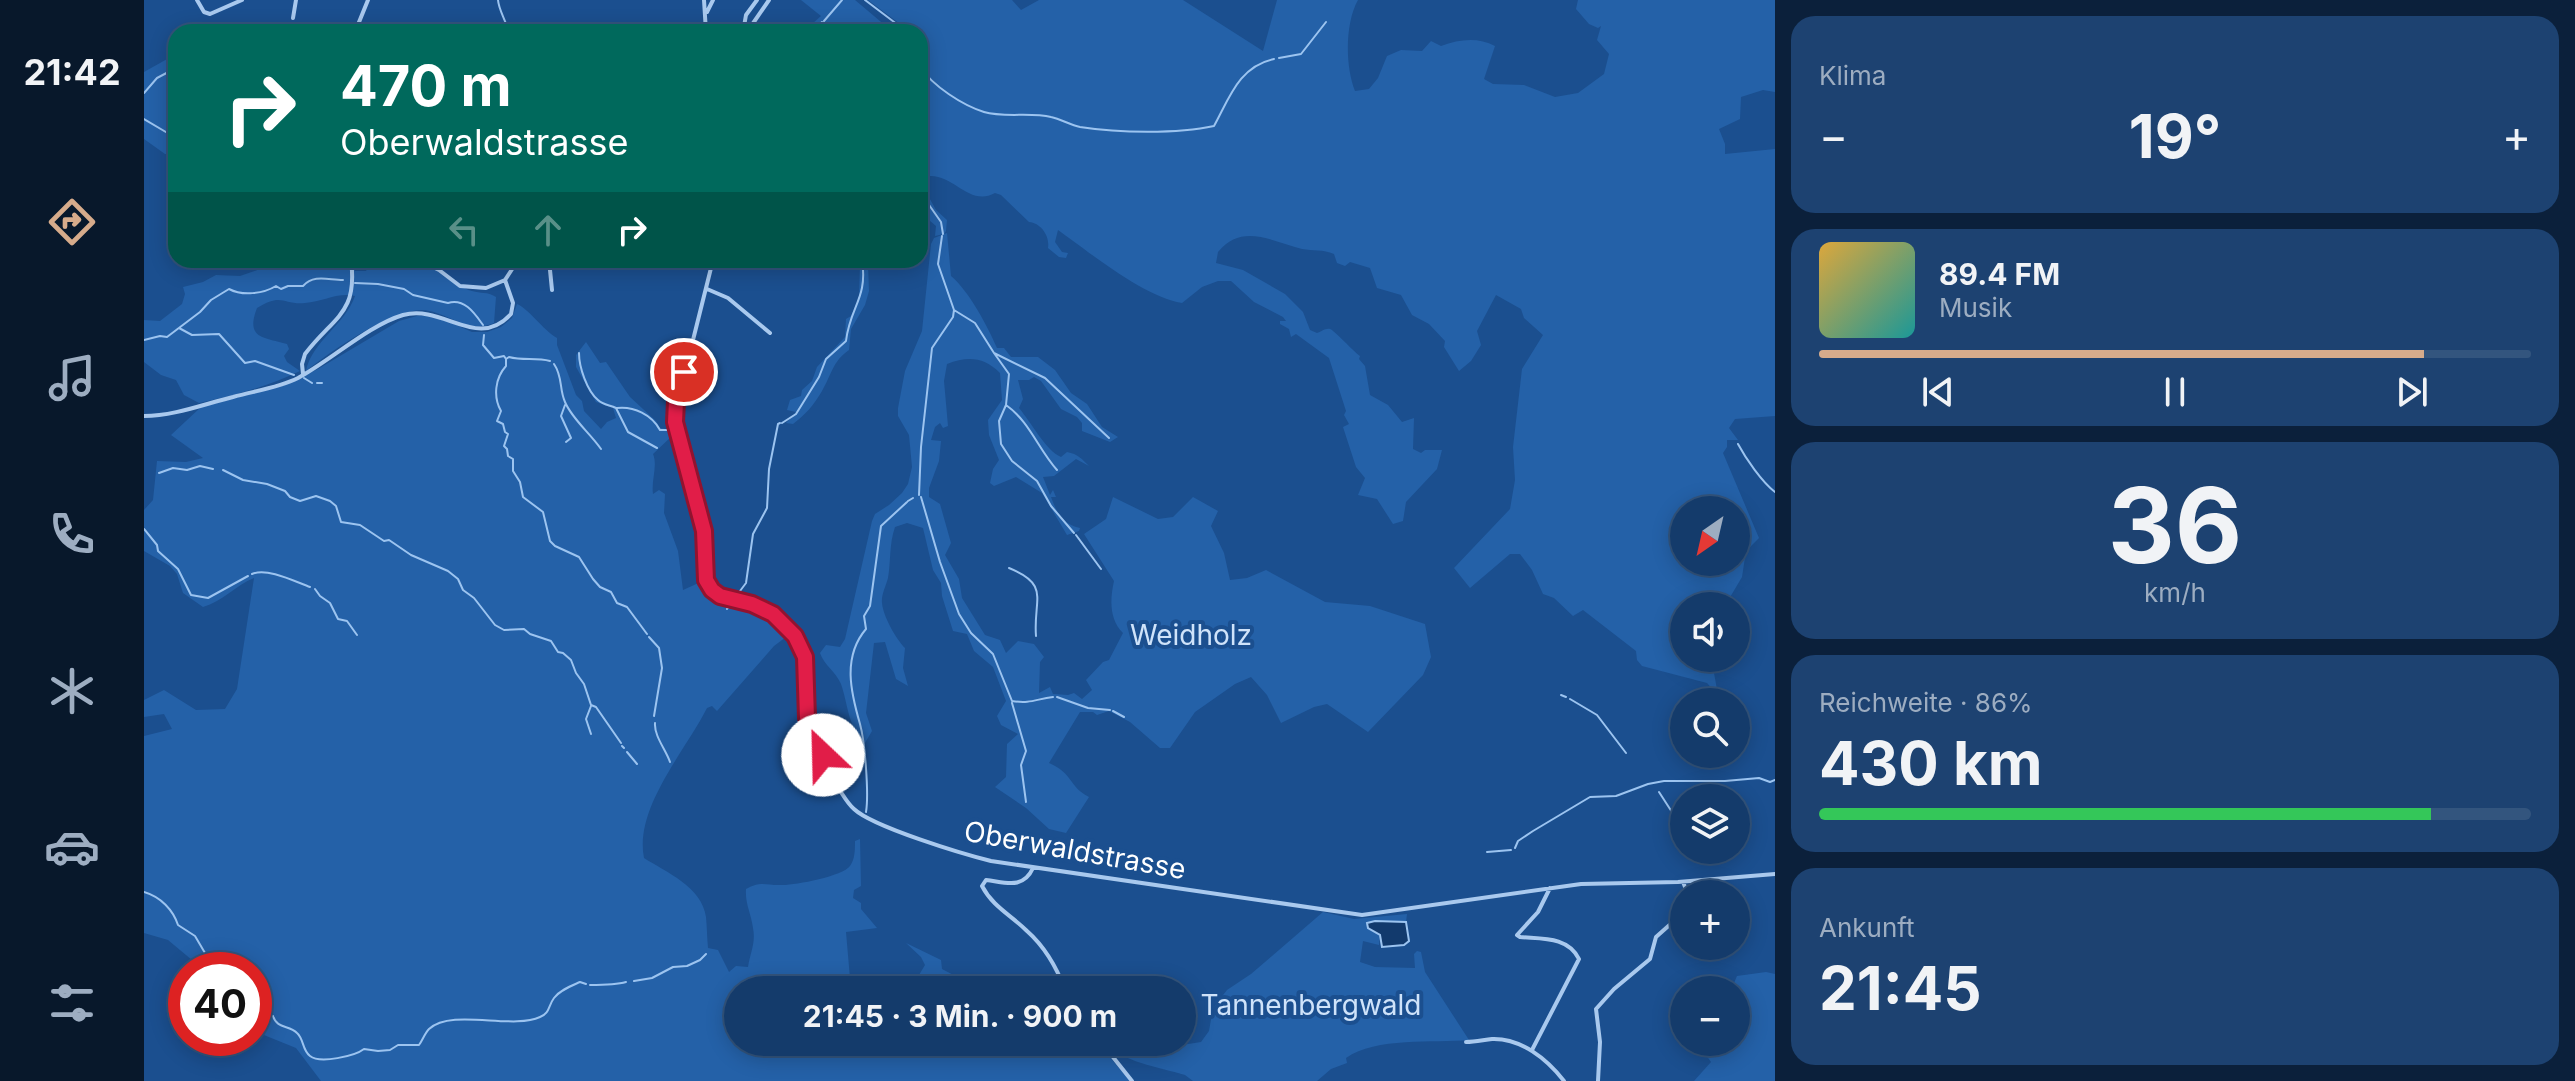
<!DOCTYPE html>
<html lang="de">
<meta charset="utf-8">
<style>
body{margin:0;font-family:Inter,sans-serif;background:#1d4271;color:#f1f3f6;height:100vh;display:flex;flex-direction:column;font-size:30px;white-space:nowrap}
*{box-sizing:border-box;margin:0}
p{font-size:26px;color:#9dadc1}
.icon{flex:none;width:44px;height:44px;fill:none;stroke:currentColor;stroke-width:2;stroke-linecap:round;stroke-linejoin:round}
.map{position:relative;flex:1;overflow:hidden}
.drawer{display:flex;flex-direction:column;gap:16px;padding:16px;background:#0b203b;width:800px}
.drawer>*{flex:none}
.hud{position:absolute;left:24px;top:24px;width:760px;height:244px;border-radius:24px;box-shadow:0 4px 20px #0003,0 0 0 2px #33557e;background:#00695c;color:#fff;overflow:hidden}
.needle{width:52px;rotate:214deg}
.tools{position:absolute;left:1526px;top:496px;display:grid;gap:16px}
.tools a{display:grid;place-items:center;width:80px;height:80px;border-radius:50%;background:#143b6b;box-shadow:0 4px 20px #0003,0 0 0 2px #33557e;font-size:40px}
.speed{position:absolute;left:24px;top:952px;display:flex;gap:16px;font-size:40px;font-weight:700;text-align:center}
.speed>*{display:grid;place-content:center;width:104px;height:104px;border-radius:50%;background:#143b6b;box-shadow:0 4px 20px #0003,0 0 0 2px #33557e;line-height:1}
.speed .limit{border:12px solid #d22;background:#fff;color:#111}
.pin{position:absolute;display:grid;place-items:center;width:68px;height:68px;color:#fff;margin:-34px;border:4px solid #fff;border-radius:50%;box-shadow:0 2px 8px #0007}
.me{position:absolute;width:88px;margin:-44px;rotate:336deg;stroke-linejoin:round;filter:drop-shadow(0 0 6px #0008)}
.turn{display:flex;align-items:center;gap:28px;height:168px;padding:0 40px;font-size:36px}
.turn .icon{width:104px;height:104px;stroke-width:2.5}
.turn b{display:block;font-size:56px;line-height:68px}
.lanes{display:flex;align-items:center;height:76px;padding:0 40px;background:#0003;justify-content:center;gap:40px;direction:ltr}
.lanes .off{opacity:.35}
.big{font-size:60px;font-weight:700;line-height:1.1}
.drawer .widget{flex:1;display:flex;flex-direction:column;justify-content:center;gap:12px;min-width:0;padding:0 28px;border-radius:24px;background:#1d4271}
.drawer .dial{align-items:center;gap:0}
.dial b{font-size:104px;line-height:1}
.song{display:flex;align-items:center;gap:24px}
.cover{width:96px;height:96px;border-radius:12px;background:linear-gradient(135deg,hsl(40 70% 55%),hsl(180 70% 35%))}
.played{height:8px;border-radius:4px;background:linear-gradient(90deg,#d6ab8b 85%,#33557e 85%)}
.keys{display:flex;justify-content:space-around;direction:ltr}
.heat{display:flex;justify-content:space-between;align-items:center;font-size:44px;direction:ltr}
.charge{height:12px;border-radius:6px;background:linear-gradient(90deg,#34c759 86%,#33557e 0)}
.trip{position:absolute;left:580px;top:976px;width:472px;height:80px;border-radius:40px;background:#143b6b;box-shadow:0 4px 20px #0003,0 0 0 2px #33557e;font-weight:700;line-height:80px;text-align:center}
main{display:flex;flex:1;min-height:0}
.menu{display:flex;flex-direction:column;width:144px;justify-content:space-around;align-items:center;background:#08182b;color:#9dadc1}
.menu .icon{width:56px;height:56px}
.menu .current{color:#d6ab8b}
.menu b{font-size:36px;color:#f1f3f6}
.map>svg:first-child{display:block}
</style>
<main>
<nav class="menu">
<b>21:42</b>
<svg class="icon current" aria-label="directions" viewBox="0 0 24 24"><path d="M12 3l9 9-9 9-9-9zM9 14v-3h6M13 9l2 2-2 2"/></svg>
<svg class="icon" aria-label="music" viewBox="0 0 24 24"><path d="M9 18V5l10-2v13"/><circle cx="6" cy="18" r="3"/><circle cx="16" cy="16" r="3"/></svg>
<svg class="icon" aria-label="phone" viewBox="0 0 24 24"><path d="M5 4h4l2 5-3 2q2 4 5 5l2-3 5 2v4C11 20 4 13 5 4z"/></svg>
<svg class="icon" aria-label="climate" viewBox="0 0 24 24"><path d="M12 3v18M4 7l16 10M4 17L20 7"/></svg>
<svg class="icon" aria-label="car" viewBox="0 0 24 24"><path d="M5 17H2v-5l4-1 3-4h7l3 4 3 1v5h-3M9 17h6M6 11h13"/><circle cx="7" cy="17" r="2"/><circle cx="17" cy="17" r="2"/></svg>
<svg class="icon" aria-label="filters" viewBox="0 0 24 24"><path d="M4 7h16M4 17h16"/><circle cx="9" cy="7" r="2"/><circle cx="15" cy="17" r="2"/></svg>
</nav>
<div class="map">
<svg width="1631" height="1081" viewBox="0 0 1631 1081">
<rect width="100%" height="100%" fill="#1b4f8f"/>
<!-- green -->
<path fill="#2461a8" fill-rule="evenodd" d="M657,0H711L749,32H659L677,16Z
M724,0H868L877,10L895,0H1039L1119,51L1133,0H1214C1201,23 1201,66 1211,91L1225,89L1234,78L1243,56L1257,50L1278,51L1287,41L1297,46C1316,39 1334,37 1351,46L1340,79L1349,84L1380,85L1411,97L1434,93L1460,74L1465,54L1453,40L1457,26L1454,28L1445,24L1432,9L1434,0H1631V92L1619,90L1597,97L1596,119L1575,129L1581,144V154L1631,149V416L1591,419L1585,428L1594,440H1583V447L1579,453L1615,538L1602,551L1598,577L1585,599L1584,606H1540V658H1556L1570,673L1574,695L1563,683L1498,666L1493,660L1492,651L1439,610L1429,616L1410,598L1399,594L1388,570L1376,554H1366L1326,588L1310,568L1366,509L1371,480L1369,447L1378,369L1399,335L1380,318L1377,309L1352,295L1333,331L1337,345L1327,361L1315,371L1300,347L1301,341L1285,324L1268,315L1257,295L1233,288L1226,268L1206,262L1201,266L1193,263L1190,254C1179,249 1169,251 1158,249C1129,242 1098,222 1074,252L1072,263L1099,270L1141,294L1159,312L1166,330L1173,333C1177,332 1181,328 1186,329C1189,329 1210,352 1216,356L1215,359L1221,366L1226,395L1244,405L1258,422L1270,418L1269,449L1277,453L1281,450H1298L1293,469L1262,502L1259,521L1249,524L1233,499L1214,495L1221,478L1212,467L1199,427L1205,424L1200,415L1202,411L1185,358L1152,334L1147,337L1145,329L1136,324V321H1142L1139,317L1110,302L1087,281H1074L1058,287L1038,303C1000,297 945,252 914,230L911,242L918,252L924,253L922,258L915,257L904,248C906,236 897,223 885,222L857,195L851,193C826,207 810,175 786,176L776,166V71L781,70L776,63V32H762L760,27ZM1540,510H1592V562H1540Z
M32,54V155L21,154L0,139V72Z
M776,190L782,192L792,210L803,220L802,231L800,234L791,236L792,226L785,220L780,200L776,198Z
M803,233L807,276C825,291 844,327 853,348H860L867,357H894L911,370L927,393L943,404L958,427L974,437L966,442L938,431V423L933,417L917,409L897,381L890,377L885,380H874L879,399L875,408C887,422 902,451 917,457L923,452C934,454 938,459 945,466L932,459L910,476L899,477L906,495L909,490L912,497H907C913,513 918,524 936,528L935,531L923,535L898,493L872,477L850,486L846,483L849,469L855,460L845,435L844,420L858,400L856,373C840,357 824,356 803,364L800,381L804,426L799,428L796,423L791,427L787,440L797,441L795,461L785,488V497L796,504L807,543L801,555L815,579L818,598L841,635L856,640L862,653L874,641L890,644L900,657L896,662L895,693L906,687L909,694L924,695L930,693L938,699L948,690L942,680L959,662L965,660L979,633C965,619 966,599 970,581L940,534L962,519L969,497L1014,519L1029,517L1049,497L1074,511L1067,526L1080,553L1086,580L1103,578L1122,570L1181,602L1226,606L1281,624L1287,657L1279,675L1224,732L1183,704L1170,707L1137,723L1123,695L1107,677L1091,684L1051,712L1026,748H1016L986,722L965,711L953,715L949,712H936L905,763C929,773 925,787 945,797L922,833L905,829L882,808L851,787L862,777L863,744L874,734L857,725L853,716L862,701L849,667L830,651L823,634L809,631L798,596L797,583L789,570L779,528L763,523L751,527C745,544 747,561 744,578C742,586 737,595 738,603C739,616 752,639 761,648L759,668L764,686L752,679L741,642L730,643L722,713L728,731L721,743C704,728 704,704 697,684C692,672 680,665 676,653L682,645L696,647L701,639L728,521L731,514L745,505L758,493L764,484L768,467L765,435L754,416V408L761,371L778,331L787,244L790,238Z
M220,260H254L265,268C268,267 274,264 277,264C295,266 310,286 328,291C337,294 343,291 352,297L350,323C324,335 303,311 278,310C246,310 187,351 162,371C168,341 201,325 211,296C193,292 179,302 161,303C139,305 138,292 113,308C101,339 120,337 143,344L145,349L140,356L143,362L156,371C125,386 89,396 55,403L40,395L32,380L17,375L0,362V320L16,321L38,304L41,294L39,287L59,282L72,275L96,276L119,268L165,261L179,265L207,262L211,271H222L225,266Z
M710,260H720L724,265L725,291L721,305L707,329L705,350C688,362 688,374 678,391C670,405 661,415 649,424L642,423L652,412L643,410L646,400L657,396L658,390L668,381L673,367L701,337L702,319L707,316L715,298L716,265Z
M373,304C385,309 398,329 413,338V345L432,395L438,401L440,411L457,429L463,422L472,418L469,408L452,402L432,367V355L442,342L456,363L462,362L486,397L512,421L516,428L528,430L529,435L509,454C514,466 507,480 509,494L515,490L521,494L520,513L534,551L539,590L559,581L569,594L622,613L646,634L630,646L573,711L568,706L563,708C542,750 490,808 500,858C522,872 558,887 562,917C563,927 563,938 564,948L574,950L585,972L592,966L604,967C606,953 612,943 609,928C607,913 601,904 602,889C618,880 622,886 639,885C652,885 699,876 706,866C711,859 711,850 711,841L716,839L717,886L710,890L709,898L717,903V909L733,928L702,932L707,990H594V1042H953L986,1081H177L152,1048L110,1031V970H60L24,940L0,933V736L28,729L20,714L0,717V700L20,690L52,710L81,709L93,689L110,578C92,585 78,602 59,607L39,593L33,574L26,566L0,551V510L9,500L13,461L42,462L59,458L27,435L57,407L138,386L174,369L255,321L273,316H292L328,332H343L357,327L368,318Z
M1179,912L1210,919L1263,914L1262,922L1223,923L1224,928L1236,935L1235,945L1219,941L1216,962L1231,967L1271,968L1270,954L1273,951L1277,952L1281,972L1325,1040C1289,1043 1232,1037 1202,1058L1203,1063L1187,1069L1173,1081H1049L1041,1075C1014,1067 979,1062 958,1042H1029L1038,1045L1057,1042L1065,1031L1069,1008L1083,990L1107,974Z
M762,943L797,960L798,969L838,990H766L781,965L777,957Z
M1622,972L1631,974V1081H1550L1567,1062L1562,1055L1564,1042H1592L1594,987L1590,983L1593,976Z
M865,978L917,985L918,990H861Z"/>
<!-- water -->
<path fill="#123a6d" stroke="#9cc4f0" stroke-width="2" d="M1231,921L1262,922L1265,941L1260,945L1238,947L1236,935L1224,928L1223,923Z"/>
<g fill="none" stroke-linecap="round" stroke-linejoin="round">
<!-- stream -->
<path stroke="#9cc4f0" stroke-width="2" d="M354,0C355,12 363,21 364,32
M721,0L758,28L760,32
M680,21L698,0
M669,32L678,22
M1135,58L1157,54L1182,22
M776,67C789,86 818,105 840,112C859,118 887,112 907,117C917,119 926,125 936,127C974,133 1034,134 1070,126C1085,99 1095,66 1130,59
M0,93L13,78L32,68
M0,119L32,138
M776,192L797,222L799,234
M211,283L234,284L260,289L269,295L304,303C321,298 331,314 339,325
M810,310L831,323L850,353L901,378L965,438
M35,328L48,335L75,334L101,363L111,361L150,375
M340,335L339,345L350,358L360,356L362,359V366C351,378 349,397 357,411L353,421L359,424L361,432L364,434L360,446L363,449L364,456L369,459V471L376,482L379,497L399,512L406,541L411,546L435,557L449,579L456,587L467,592L473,603L483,607L503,634
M0,340L16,336L23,337L56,312L67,300L85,289C98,296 119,294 132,286L137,289L144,286H159C170,274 184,280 199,280
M435,353C435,367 443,391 454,400C459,405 466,405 472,408L484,432L513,448
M850,353L865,374L862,405L855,421L857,444L868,461L893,481L907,506L930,533
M362,359L365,357C379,361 392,357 406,361
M410,364C419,377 415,389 421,402C428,419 446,433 457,449
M160,378L168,383
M173,383H178
M421,405L417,416L427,438L422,442
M862,405C886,422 894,449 913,470
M473,408C490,406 508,415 516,430H524L529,434
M638,423L652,414L675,377L682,359L702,341C706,306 724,299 718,260
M1594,444C1602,459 1618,482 1631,492
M79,470L99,480L123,484L141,491L146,497L156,501L172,496L186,501L192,506L197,522L216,525L240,541L245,540L267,555L304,571L314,579L319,590L330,598L351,625L360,630L380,629L386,634L407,641L414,652L419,653L427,660L432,673L440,684L447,705L452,707L477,743
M15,473L29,468L43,470L56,466L69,469
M775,495L777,447L788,348L809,317L810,310L794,264L798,236
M777,497L796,562L815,614L827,633L849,654L868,701C887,704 892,699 909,697
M764,501L769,498
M0,529L13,545L14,551L34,569L47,595L64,598L104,576
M932,535L957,569
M865,568C907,585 889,599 892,636
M108,574C123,567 152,582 166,587
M171,589L176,596L186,603L194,619L203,621L213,635
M593,595L602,583L609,534L623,508L625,469L634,424L636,423
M583,609L587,603
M505,637L515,648L518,668L510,716
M1417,695L1422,697
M913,697L944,708L966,710
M1426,699L1453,715L1482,753
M868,703L882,751L877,765L882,802
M447,706L442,719L447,734
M969,711L980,717
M511,723C510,736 522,750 526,762
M478,746L480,748
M483,752L493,764
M1515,792L1537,826
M722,812C725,794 721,742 716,724C707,693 698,657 722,629L720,616L726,606L737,526L763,502
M1371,848L1374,841L1389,831L1446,797L1472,796L1504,784L1520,781H1581L1615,778L1626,782L1631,780
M1343,852L1367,850
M0,892C17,897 29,910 34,925L51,936L71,970
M490,981L508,978L529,967L543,966L556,960L562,954
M446,985C458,985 472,985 482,982
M110,1013L129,1016C133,1029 145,1025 153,1033C160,1039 158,1050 166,1056C176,1064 211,1056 220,1049L234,1051L246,1050L254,1045H275C278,1041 281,1033 285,1029C308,1008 368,1030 396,1017C406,1013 404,1006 410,998C416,990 427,986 436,982L442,984"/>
<!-- minor -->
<path stroke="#a9c9ee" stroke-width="4" d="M53,0L60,12L66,14L98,0
M560,0L562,32
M563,12L569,0
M149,18L152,0
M211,32L224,0
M599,32L602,15L613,0
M603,32L625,0
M629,32L635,27L641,32
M275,260L295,270L316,286L342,288L361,280
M405,260L408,290
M569,260L531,412L532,429C542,465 558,504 562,541C563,557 556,576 567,589C575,599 589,598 600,601C622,607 642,620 653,640C668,665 657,691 663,718C667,737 696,797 710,809C729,827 819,854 847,861L1218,915L1437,884L1534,882L1631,874
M563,289L584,298L626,333
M159,374L158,364L161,354C190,316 214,314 207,260
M0,416C30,416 60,404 89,397C110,391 134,388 154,378C186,361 225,325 259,315C300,304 333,351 367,314L369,303L361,280L374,260
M889,868C879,890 861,882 842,880L838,886C849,907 867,915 883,931C901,947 913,968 921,990
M1539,882L1544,894
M957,1042L988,1081
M1322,1042C1331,1042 1339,1040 1348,1039C1377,1038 1403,1059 1420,1081
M1388,1050L1435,959C1424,936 1397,939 1376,937L1373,935L1394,912L1406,888
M1454,1081L1456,1042L1452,1009L1470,989L1506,959L1512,937L1530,921L1540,908"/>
</g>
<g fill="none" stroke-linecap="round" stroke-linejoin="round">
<!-- route casing -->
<g stroke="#92132f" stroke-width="20">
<path id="route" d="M540,372L532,401L531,422L560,531L562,580L568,590L576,596L608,604L629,614L651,636L661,657L663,718L679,755"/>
</g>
<!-- route -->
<use href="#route" stroke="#e11d48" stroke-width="14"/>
</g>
<g text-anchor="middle" stroke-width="8" stroke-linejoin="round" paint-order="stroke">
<!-- park labels -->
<g font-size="28" fill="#cfe3fa" stroke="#1b4f8f">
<text x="1047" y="645">Weidholz</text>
<text x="1167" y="1015">Tannenbergwald</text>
</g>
<!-- street labels -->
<g font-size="28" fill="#fff" stroke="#1b4f8f">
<text transform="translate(931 850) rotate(10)" y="10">Oberwaldstrasse</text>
</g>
</g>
</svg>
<div class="tools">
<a><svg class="needle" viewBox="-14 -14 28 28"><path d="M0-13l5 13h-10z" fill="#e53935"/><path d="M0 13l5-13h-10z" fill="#9dadc1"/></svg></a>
<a><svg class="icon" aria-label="sound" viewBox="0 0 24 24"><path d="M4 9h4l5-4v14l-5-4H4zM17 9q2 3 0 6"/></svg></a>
<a><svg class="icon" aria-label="search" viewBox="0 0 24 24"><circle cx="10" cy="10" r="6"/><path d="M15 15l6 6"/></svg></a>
<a><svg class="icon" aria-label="layers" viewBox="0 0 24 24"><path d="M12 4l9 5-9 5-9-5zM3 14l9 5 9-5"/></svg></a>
<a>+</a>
<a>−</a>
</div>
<div class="speed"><div class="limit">40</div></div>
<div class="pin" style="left:540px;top:372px;background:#d93025"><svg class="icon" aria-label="arrive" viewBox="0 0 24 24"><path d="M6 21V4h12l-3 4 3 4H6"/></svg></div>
<svg class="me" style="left:679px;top:755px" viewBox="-20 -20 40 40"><circle r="19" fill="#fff"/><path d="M0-13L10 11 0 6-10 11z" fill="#e11d48"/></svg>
<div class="trip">21:45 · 3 Min. · 900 m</div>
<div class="hud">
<div class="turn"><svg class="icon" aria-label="right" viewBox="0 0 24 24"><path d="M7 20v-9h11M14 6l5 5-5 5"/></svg><div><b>470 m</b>Oberwaldstrasse</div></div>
<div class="lanes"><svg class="icon off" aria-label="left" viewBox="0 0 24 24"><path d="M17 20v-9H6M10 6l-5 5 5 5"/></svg><svg class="icon off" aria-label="ahead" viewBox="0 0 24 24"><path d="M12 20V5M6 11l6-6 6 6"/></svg><svg class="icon" aria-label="right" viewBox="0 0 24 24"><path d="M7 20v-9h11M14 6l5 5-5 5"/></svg></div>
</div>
</div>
<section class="drawer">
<div class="widget"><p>Klima</p>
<div class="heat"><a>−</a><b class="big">19°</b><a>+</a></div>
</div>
<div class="widget">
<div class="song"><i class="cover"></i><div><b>89.4 FM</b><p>Musik</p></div></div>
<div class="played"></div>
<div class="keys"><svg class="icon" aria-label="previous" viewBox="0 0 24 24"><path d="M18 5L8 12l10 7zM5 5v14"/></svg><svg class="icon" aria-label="pause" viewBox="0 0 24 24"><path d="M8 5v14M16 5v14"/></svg><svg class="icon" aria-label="next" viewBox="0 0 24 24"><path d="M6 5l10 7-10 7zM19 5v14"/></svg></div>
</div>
<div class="widget dial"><b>36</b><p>km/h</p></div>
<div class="widget"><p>Reichweite · 86%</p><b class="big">430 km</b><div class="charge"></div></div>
<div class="widget"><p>Ankunft</p><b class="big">21:45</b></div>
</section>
</main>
